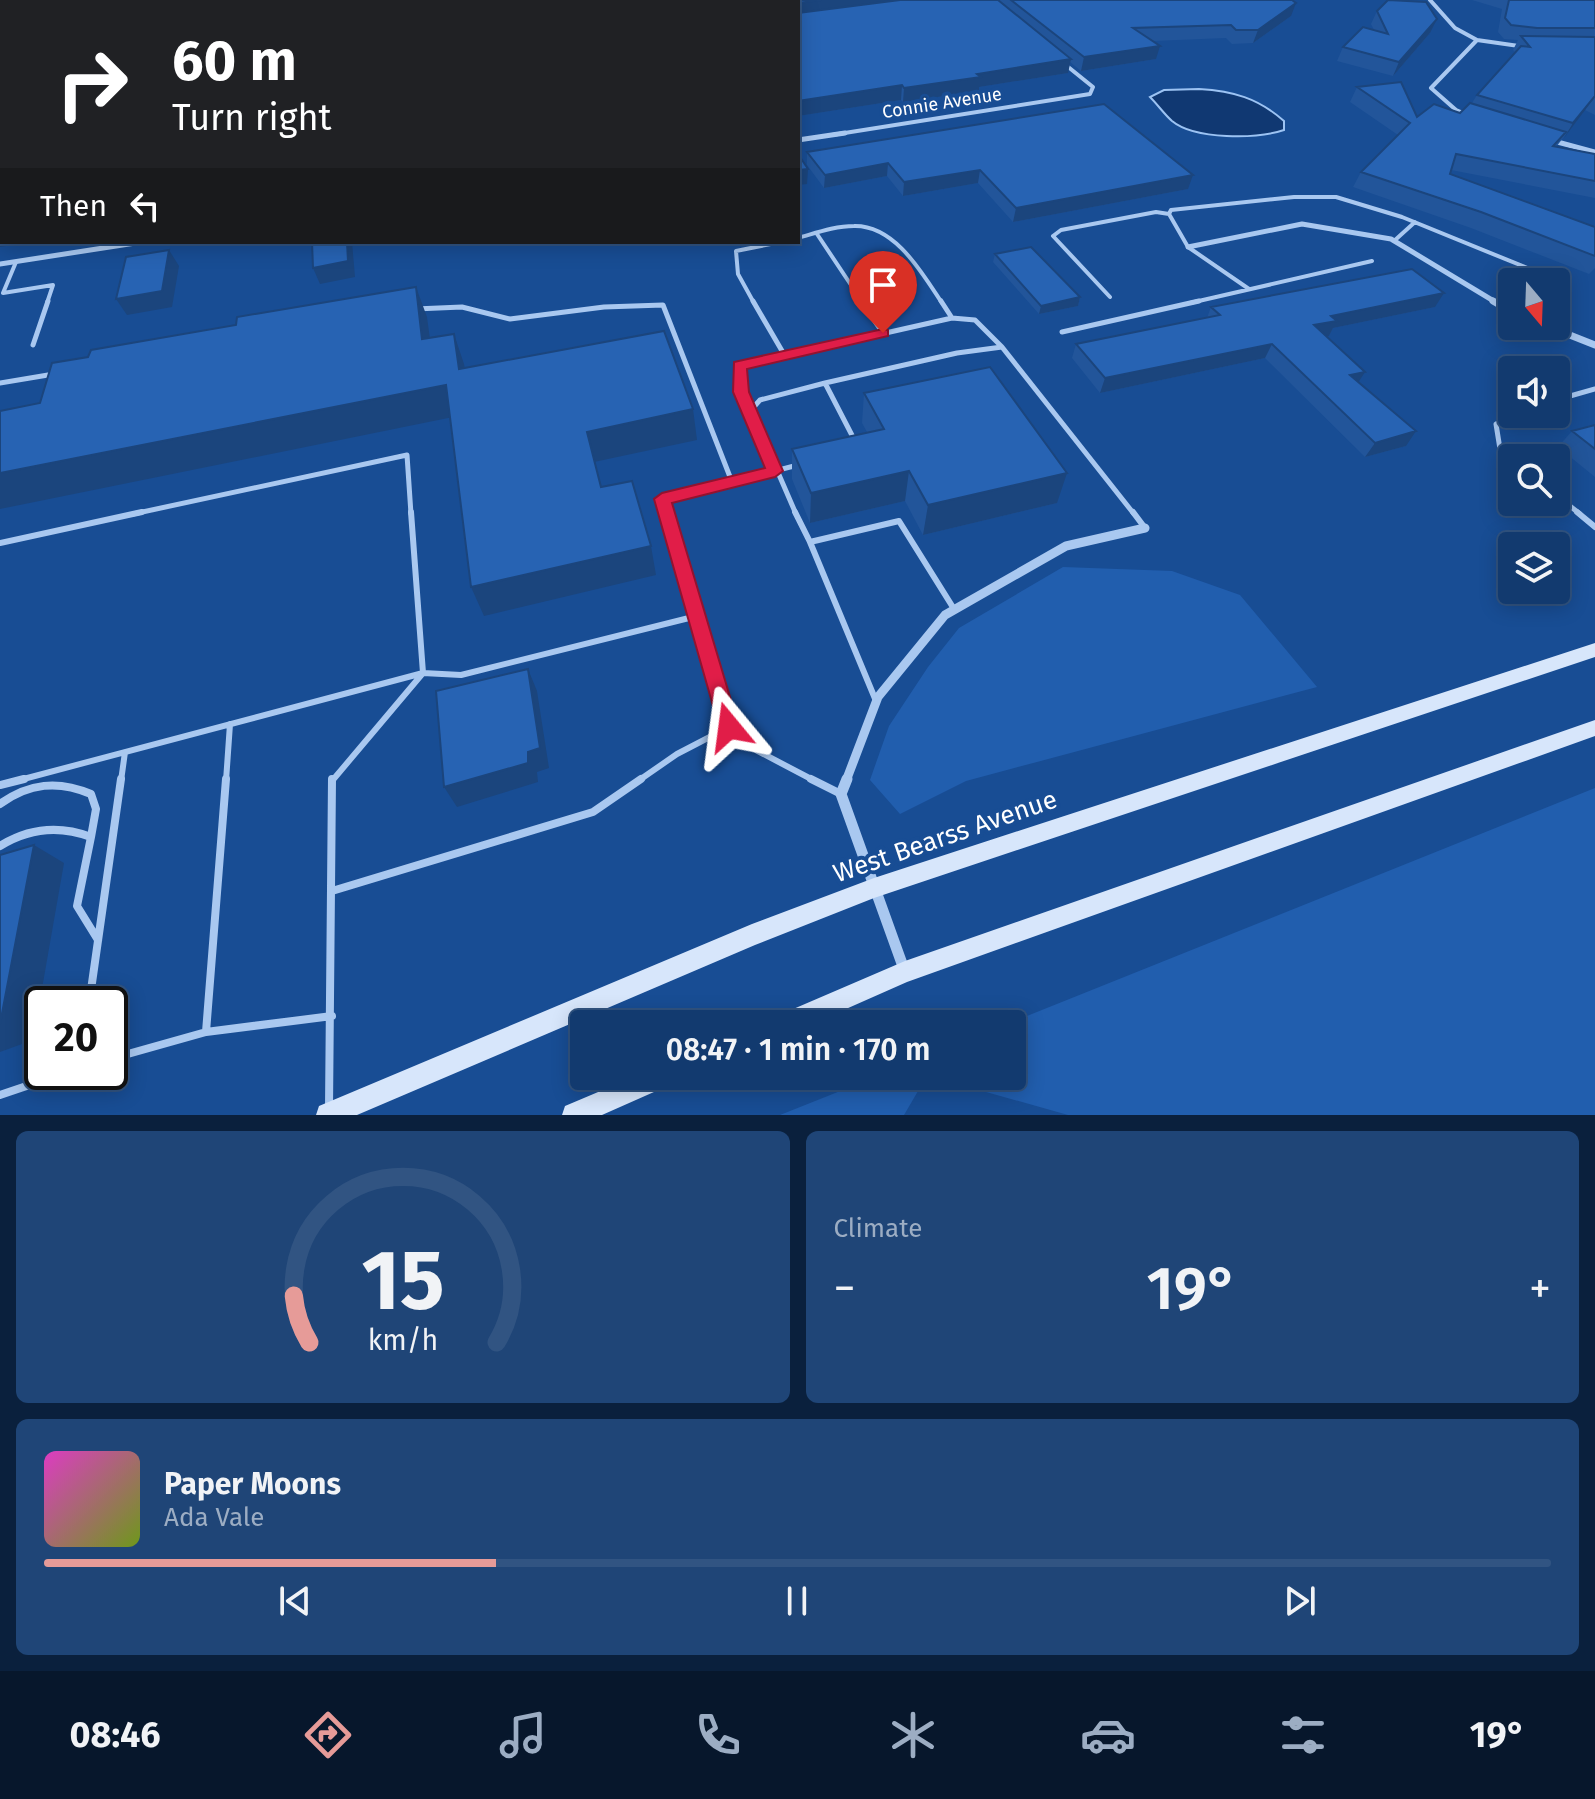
<!DOCTYPE html>
<meta charset="utf-8">
<style>
body{margin:0;font-family:"Fira Sans",sans-serif;background:#1f4577;color:#f1f3f6;height:100vh;display:flex;flex-direction:column;font-size:30px;white-space:nowrap}
*{box-sizing:border-box;margin:0}
p{font-size:26px;color:#9cadc3}
.icon{flex:none;width:44px;height:44px;fill:none;stroke:currentColor;stroke-width:2;stroke-linecap:round;stroke-linejoin:round}
.map{position:relative;height:1115px;overflow:hidden}
.side{display:flex;flex-direction:column;gap:16px;padding:16px;background:#0a203d;flex:1}
.side>*{flex:none}
.top-card{position:absolute;left:0px;top:0px;width:800px;height:244px;box-shadow:0 4px 20px #0003,0 0 0 2px #315482;background:#202124;color:#fff;overflow:hidden}
.needle{width:52px;rotate:161deg}
.buttons{position:absolute;left:1498px;top:268px;display:grid;gap:16px}
.buttons a{display:grid;place-items:center;width:72px;height:72px;border-radius:8px;background:#123a6f;box-shadow:0 4px 20px #0003,0 0 0 2px #315482;font-size:40px}
.speed{position:absolute;left:24px;top:986px;display:flex;gap:16px;font-size:40px;font-weight:700;text-align:center}
.speed>*{display:grid;place-content:center;width:104px;height:104px;border-radius:50%;background:#123a6f;box-shadow:0 4px 20px #0003,0 0 0 2px #315482;line-height:1}
.speed .limit{border:4px solid #111;border-radius:12px;background:#fff;color:#111}
.pin{position:absolute;display:grid;place-items:center;width:68px;height:68px;color:#fff;margin:-82px -34px;border-radius:50% 50% 50% 0;rotate:-45deg;box-shadow:0 0 8px #0007}
.pin .icon{rotate:45deg}
.me{position:absolute;width:88px;margin:-44px;rotate:344deg;stroke-linejoin:round;filter:drop-shadow(0 0 6px #0008)}
.turn{display:flex;align-items:center;gap:28px;height:168px;padding:0 40px;font-size:36px}
.turn .icon{width:104px;height:104px;stroke-width:2.5}
.turn b{display:block;font-size:56px;line-height:68px}
.then{display:flex;align-items:center;height:76px;padding:0 40px;background:#0003;gap:16px;font-size:30px}
.big{font-size:60px;font-weight:600;line-height:1.1}
.side .card{flex:1;display:flex;flex-direction:column;justify-content:center;gap:12px;min-width:0;padding:0 28px;border-radius:12px;background:#1f4577}
.side .dial{align-items:center;gap:0}
.dial svg{height:208px;overflow:visible;fill:none;stroke:#315482;stroke-width:7;stroke-linecap:round;text-anchor:middle}
.dial text{fill:#f1f3f6;stroke:none}
.song{display:flex;align-items:center;gap:24px}
.cover{width:96px;height:96px;border-radius:12px;background:linear-gradient(135deg,hsl(310 70% 55%),hsl(80 70% 35%))}
.played{height:8px;border-radius:4px;background:linear-gradient(90deg,#e69b98 30%,#315482 30%)}
.keys{display:flex;justify-content:space-around;direction:ltr}
.heat{display:flex;justify-content:space-between;align-items:center;font-size:44px;direction:ltr}
.side .tiles{flex:1;display:grid;gap:16px;grid-template-columns:1fr 1fr}
.card:last-child{grid-column:span 2}
.trip{position:absolute;left:570px;top:1010px;width:456px;height:80px;border-radius:8px;background:#123a6f;box-shadow:0 4px 20px #0003,0 0 0 2px #315482;font-weight:600;line-height:80px;text-align:center}
.tabs{display:flex;height:128px;justify-content:space-around;align-items:center;background:#07172c;color:#9cadc3}
.tabs .icon{width:56px;height:56px}
.tabs .selected{color:#e69b98}
.tabs b{font-size:36px;color:#f1f3f6}
.map>svg:first-child{display:block}
</style>
<div class="map">
<svg width="1595" height="1115" viewBox="0 0 1595 1115">
<rect width="100%" height="100%" fill="#184d94"/>
<!-- green -->
<path fill="#215eae" d="M1063,567L1172,571L1240,595L1317,687L966,781L900,814L870,780L889,726L928,667L959,628Z
M1595,788V1115H1068L933,1077L921,1086L904,1115H780L878,1076H1012V1024H1007Z"/>
<!-- water -->
<path fill="#103872" stroke="#9cc3f3" stroke-width="2" d="M1199,89C1233,91 1258,98 1284,121V130C1257,139 1195,140 1172,121C1164,114 1158,105 1150,97L1164,90Z"/>
<g fill="none" stroke-linecap="round" stroke-linejoin="round">
<!-- service-far3 -->
<path stroke="#a9c8f0" stroke-width="4" d="M817,234L863,303
M798,238C816,233 835,226 854,226C895,225 922,273 942,303
M1394,241L1415,222
M16,262L3,293L53,285L47,303
M1249,289L1188,247L1169,214L1171,210L1294,197H1336L1402,217L1547,276
M1110,297L1053,236L1061,230L1156,212L1169,214
M754,303L738,274L736,251L781,242
M1190,303L1372,261"/>
<!-- service-far2 -->
<path stroke="#a9c8f0" stroke-width="5" d="M753,301L785,356
M861,301L883,333
M941,301L952,318
M415,309L462,307L510,319L604,307L663,305L732,482L662,499L667,514
M1062,332L1199,301
M33,345L48,301
M0,383L54,374
M825,383L957,353L1002,347L1134,514
M1556,400L1595,389
M751,410L741,392L739,366L952,318L975,320L1002,347
M1512,414L1496,424L1500,449L1512,459
M732,482L798,465
M1556,495L1580,514
M133,514L407,455L411,514
M796,514L751,410L760,400L825,383L856,443"/>
<!-- service-far1 -->
<path stroke="#a9c8f0" stroke-width="6" d="M666,512L729,727L754,749L815,781
M795,512L810,542L899,521L954,609
M1133,512L1145,528
M1577,512L1595,527
M810,542L876,701
M0,543L142,512
M16,781L423,673L461,675L697,616
M121,781L125,752
M226,781L230,724
M332,781L423,673L411,512
M638,781L677,754L729,727"/>
<!-- service -->
<path stroke="#a9c8f0" stroke-width="8" d="M811,779L841,794
M0,785L24,779
M0,804C29,783 58,780 91,794L96,809L91,837
M0,846C29,828 59,825 91,837L77,906L98,940
M332,891L593,812L641,779
M89,1004L121,779
M206,1032L226,779
M110,1059L206,1032L332,1016
M0,1095L68,1072
M329,1108L332,779"/>
<!-- minor-far4 -->
<path stroke="#a9c8f0" stroke-width="4" d="M1430,0L1455,28L1477,40L1431,88L1456,110L1468,115
M1477,40L1526,47
M832,135L1090,94L1093,87L1062,62"/>
<!-- minor-far3 -->
<path stroke="#a9c8f0" stroke-width="5" d="M798,140L845,133
M1550,140L1595,152
M1188,247L1302,224L1391,239L1497,303
M0,264L142,242"/>
<!-- minor-far2 -->
<path stroke="#a9c8f0" stroke-width="7" d="M1493,301L1512,312
M1547,326L1595,345"/>
<!-- minor-far1 -->
<path stroke="#a9c8f0" stroke-width="9" d="M846,781L878,697L945,615L1066,546L1145,528"/>
<!-- minor -->
<path stroke="#a9c8f0" stroke-width="11" d="M847,779L841,794L905,972"/>
<!-- secondary -->
<path fill="#d7e6fb" fill-rule="evenodd" d="M1595,643V657L874,898L755,945L357,1115H316L319,1106L752,924L874,878Z
M1595,720V736L907,982L812,1024H774L777,1016L905,961Z
M636,1076H676L672,1084L602,1115H562L565,1106Z"/>
</g>
<!-- wall -->
<path fill="#22559a" d="M674,0H1292L1291,16L1253,43L1232,44L1226,38L1153,41L1156,59L1081,71L1070,62L1068,73L979,87V91L903,102L901,100L798,116V2Z
M1472,0H1595V115L1585,110L1556,147L1595,154V198L1451,170L1450,174L1595,227V268L1589,274L1471,228L1353,187L1361,172L1398,135L1350,102L1357,87L1417,117L1460,113L1472,103L1477,95L1515,52L1513,50L1518,40L1504,39L1498,32L1502,9Z
M1377,11L1430,33L1393,76L1337,61L1343,47L1374,30L1371,24Z
M807,152L1188,189L1013,222L978,183L903,196L887,176L824,188L807,165Z
M995,254L1080,297L1078,306L1039,314L993,262Z
M1211,307H1435L1333,328L1329,336H1326L1406,446L1365,457L1265,358L1100,393L1072,358L1076,344L1207,318Z
M864,393L1057,503L923,535L905,501L810,523L792,479V449L867,432L862,423Z
M1595,425V477L1558,447L1572,431Z"/>
<!-- shaded-wall -->
<path fill="#1b457d" d="M158,0H172V2H158Z
M821,0H922L798,16V3Z
M1296,3L1291,16L1253,43L1258,30Z
M1437,19L1430,33L1393,76L1399,62Z
M1160,46L1156,59L1081,71L1084,57Z
M1071,59L1068,73L979,87V91L903,102L904,88L977,74Z
M902,85L901,100L798,116V101Z
M1595,96L1585,110L1564,138L1573,123Z
M888,163L887,176L824,188L825,175Z
M808,169L807,184L798,185V170Z
M980,170L978,183L903,196L904,182Z
M1193,175L1188,189L1013,222L1016,208Z
M0,218H2V242H30L0,247Z
M347,242H352L355,277L320,284L313,268Z
M169,250L179,266L172,307L127,315L116,299Z
M416,287L427,317L434,369L422,339Z
M1444,293L1435,307L1333,328L1329,336L1306,340L1314,325L1331,316Z
M1080,297L1078,306L1039,314L1041,306Z
M454,334L464,364L470,399L459,369Z
M1272,344L1265,358L1100,393L1105,378Z
M1365,372L1356,386L1350,375Z
M446,385L458,416L0,509V473Z
M693,409L697,440L594,462L587,432Z
M1416,431L1406,446L1365,457L1375,443Z
M909,471L905,501L810,523L811,493Z
M1067,473L1057,503L923,535L928,505Z
M651,546L656,575L484,616L471,587Z
M528,669L537,691L549,768L537,772L538,782L457,807L444,787Z
M34,845L64,863L33,1040L0,1052V1024Z"/>
<!-- building -->
<path fill="#2763b3" stroke="#1b457d" stroke-width="2" d="M108,0H158V2H107Z
M192,0H245V2H192Z
M611,0H644L643,2H592Z
M674,0H821L798,3L659,2Z
M900,0H998L1071,59L977,74L981,77L904,88L902,85L798,101V13Z
M1011,0H1292L1296,3L1258,30H1236L1231,25L1133,28L1160,46L1084,57Z
M1388,0L1426,2L1437,19L1399,62L1343,47L1363,27L1388,34L1377,11Z
M1509,0H1595V28H1537L1511,25L1505,18Z
M1521,36L1595,37V96L1573,123L1477,95L1521,46L1530,47Z
M1401,82L1417,117L1434,104L1460,113L1470,103L1566,132L1553,146L1595,154V181L1456,154L1450,174L1595,227V256L1481,212L1361,172L1410,123L1357,87Z
M1104,104L1193,175L1016,208L980,170L904,182L888,163L825,175L807,152Z
M2,117V218H0V120Z
M798,154L808,169L798,170Z
M312,242H347L348,261L313,268Z
M1031,247L1080,297L1041,306L995,254Z
M169,250L162,291L116,299L126,257Z
M1412,269L1444,293L1331,316L1337,321L1314,325L1365,372L1350,375L1416,431L1375,443L1272,344L1105,378L1076,344L1220,315L1211,307Z
M416,287L422,339L454,334L459,369L664,331L693,409L587,432L601,487L632,481L651,546L471,587L446,385L0,473V411L40,403L52,363L88,357L91,350L236,325L237,317Z
M990,367L1067,473L928,505L909,471L811,493L792,449L884,429L864,393Z
M1595,425V449L1572,431Z
M528,669L540,748L528,752V763L444,787L436,691Z
M34,845L0,1024V855Z"/>
<!-- route -->
<path fill="#e11d48" stroke="#92132f" stroke-width="2" d="M883,329L888,330V336L747,369L749,392L783,471L775,477L672,503L739,727L736,734L729,736L721,734L654,499L662,493L765,468L733,392L734,362Z"/>
<g text-anchor="middle" stroke-width="8" stroke-linejoin="round" paint-order="stroke">
<!-- far-street labels -->
<g font-size="18" fill="#fff" stroke="#184d94">
<text transform="translate(942 103) rotate(-9)" y="6">Connie Avenue</text>
</g>
<!-- near-street labels -->
<g font-size="26" fill="#fff" stroke="#184d94">
<text transform="translate(945 836) rotate(-19)" y="9">West Bearss Avenue</text>
</g>
</g>
</svg>
<div class="buttons">
<a><svg class="needle" viewBox="-14 -14 28 28"><path d="M0-13l5 13h-10z" fill="#e53935"/><path d="M0 13l5-13h-10z" fill="#9cadc3"/></svg></a>
<a><svg class="icon" aria-label="sound" viewBox="0 0 24 24"><path d="M4 9h4l5-4v14l-5-4H4zM17 9q2 3 0 6"/></svg></a>
<a><svg class="icon" aria-label="search" viewBox="0 0 24 24"><circle cx="10" cy="10" r="6"/><path d="M15 15l6 6"/></svg></a>
<a><svg class="icon" aria-label="layers" viewBox="0 0 24 24"><path d="M12 4l9 5-9 5-9-5zM3 14l9 5 9-5"/></svg></a>
</div>
<div class="speed"><div class="limit">20</div></div>
<div class="pin" style="left:883px;top:333px;background:#d93025"><svg class="icon" aria-label="arrive" viewBox="0 0 24 24"><path d="M6 21V4h12l-3 4 3 4H6"/></svg></div>
<svg class="me" style="left:729px;top:727px" viewBox="-20 -20 40 40"><path d="M0-17L14 15 0 8-14 15z" fill="#e11d48" stroke="#fff" stroke-width="4"/></svg>
<div class="trip">08:47 · 1 min · 170 m</div>
<div class="top-card">
<div class="turn"><svg class="icon" aria-label="right" viewBox="0 0 24 24"><path d="M7 20v-9h11M14 6l5 5-5 5"/></svg><div><b>60 m</b>Turn right</div></div>
<div class="then">Then<svg class="icon" aria-label="left" viewBox="0 0 24 24"><path d="M17 20v-9H6M10 6l-5 5 5 5"/></svg></div>
</div>
</div>
<section class="side">
<div class="tiles">
<div class="card dial"><svg viewBox="0 0 100 80">
<path d="M14 69A42 42 0 1 1 86 69"/>
<path d="M14 69A42 42 0 0 1 8 51" stroke="#e69b98"/>
<text x="50" y="56" font-size="32" font-weight="700">15</text>
<text x="50" y="72" font-size="11">km/h</text>
</svg></div>
<div class="card"><p>Climate</p>
<div class="heat"><a>−</a><b class="big">19°</b><a>+</a></div>
</div>
<div class="card">
<div class="song"><i class="cover"></i><div><b>Paper Moons</b><p>Ada Vale</p></div></div>
<div class="played"></div>
<div class="keys"><svg class="icon" aria-label="previous" viewBox="0 0 24 24"><path d="M18 5L8 12l10 7zM5 5v14"/></svg><svg class="icon" aria-label="pause" viewBox="0 0 24 24"><path d="M8 5v14M16 5v14"/></svg><svg class="icon" aria-label="next" viewBox="0 0 24 24"><path d="M6 5l10 7-10 7zM19 5v14"/></svg></div>
</div>
</div>
</section>
<nav class="tabs">
<b>08:46</b>
<svg class="icon selected" aria-label="directions" viewBox="0 0 24 24"><path d="M12 3l9 9-9 9-9-9zM9 14v-3h6M13 9l2 2-2 2"/></svg>
<svg class="icon" aria-label="music" viewBox="0 0 24 24"><path d="M9 18V5l10-2v13"/><circle cx="6" cy="18" r="3"/><circle cx="16" cy="16" r="3"/></svg>
<svg class="icon" aria-label="phone" viewBox="0 0 24 24"><path d="M5 4h4l2 5-3 2q2 4 5 5l2-3 5 2v4C11 20 4 13 5 4z"/></svg>
<svg class="icon" aria-label="climate" viewBox="0 0 24 24"><path d="M12 3v18M4 7l16 10M4 17L20 7"/></svg>
<svg class="icon" aria-label="car" viewBox="0 0 24 24"><path d="M5 17H2v-5l4-1 3-4h7l3 4 3 1v5h-3M9 17h6M6 11h13"/><circle cx="7" cy="17" r="2"/><circle cx="17" cy="17" r="2"/></svg>
<svg class="icon" aria-label="filters" viewBox="0 0 24 24"><path d="M4 7h16M4 17h16"/><circle cx="9" cy="7" r="2"/><circle cx="15" cy="17" r="2"/></svg>
<b>19°</b>
</nav>
